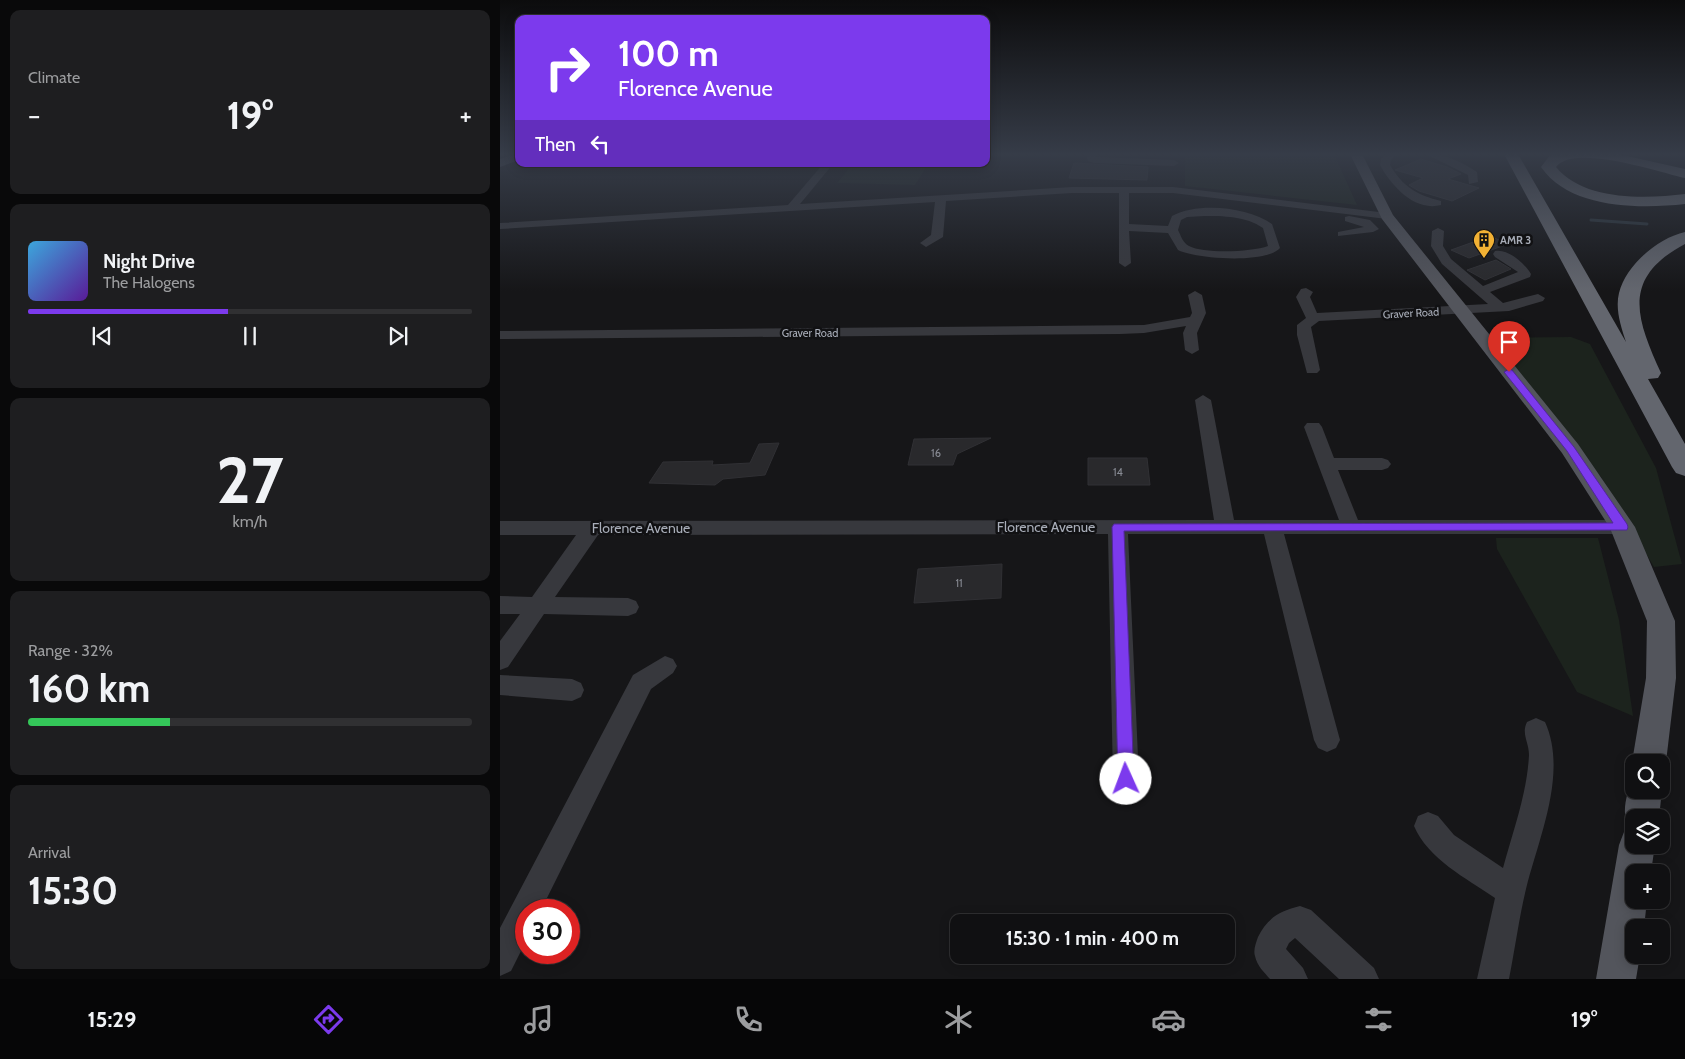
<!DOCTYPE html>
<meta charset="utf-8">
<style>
body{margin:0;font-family:Cabin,sans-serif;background:#1e1e20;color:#f1f3f6;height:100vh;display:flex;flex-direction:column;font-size:19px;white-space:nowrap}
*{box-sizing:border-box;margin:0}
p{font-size:16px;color:#9c9d9f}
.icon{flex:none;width:28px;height:28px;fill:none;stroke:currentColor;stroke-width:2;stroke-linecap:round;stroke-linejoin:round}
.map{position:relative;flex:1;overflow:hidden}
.details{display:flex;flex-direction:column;gap:10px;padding:10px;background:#09090a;width:500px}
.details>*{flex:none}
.hud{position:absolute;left:15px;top:15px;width:475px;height:152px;border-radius:10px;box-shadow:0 2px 12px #0003,0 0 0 1px #303032;background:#7c3aed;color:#fff;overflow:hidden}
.buttons{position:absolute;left:1125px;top:754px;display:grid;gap:10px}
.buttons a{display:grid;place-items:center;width:45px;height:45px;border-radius:10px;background:#101012;box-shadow:0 2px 12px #0003,0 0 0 1px #303032;font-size:25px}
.speed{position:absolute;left:15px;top:899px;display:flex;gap:10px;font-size:25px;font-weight:700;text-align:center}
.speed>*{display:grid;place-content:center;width:65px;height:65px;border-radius:50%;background:#101012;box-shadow:0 2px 12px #0003,0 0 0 1px #303032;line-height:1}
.speed .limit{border:8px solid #d22;background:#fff;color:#111}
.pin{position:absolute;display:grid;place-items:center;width:42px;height:42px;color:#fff;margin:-51px -21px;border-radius:50% 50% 50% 0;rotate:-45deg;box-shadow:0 0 5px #0007}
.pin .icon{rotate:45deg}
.me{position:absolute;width:55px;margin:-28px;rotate:358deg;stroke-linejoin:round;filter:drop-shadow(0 0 4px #0008)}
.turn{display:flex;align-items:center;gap:18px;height:105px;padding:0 20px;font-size:22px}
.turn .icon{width:65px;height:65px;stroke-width:2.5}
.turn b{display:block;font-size:35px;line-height:42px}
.then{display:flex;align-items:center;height:48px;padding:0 20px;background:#0003;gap:10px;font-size:19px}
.big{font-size:38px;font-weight:700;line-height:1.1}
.details .tile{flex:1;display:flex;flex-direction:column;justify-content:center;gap:8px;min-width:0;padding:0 18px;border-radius:10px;background:#1e1e20}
.details .dial{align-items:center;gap:0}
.dial b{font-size:65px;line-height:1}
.song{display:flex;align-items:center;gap:15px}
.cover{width:60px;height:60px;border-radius:8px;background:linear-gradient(135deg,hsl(200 70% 55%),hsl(270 70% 35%))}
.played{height:5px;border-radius:2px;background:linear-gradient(90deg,#7c3aed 45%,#303032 45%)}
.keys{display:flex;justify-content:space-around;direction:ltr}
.heat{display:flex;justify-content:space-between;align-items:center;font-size:28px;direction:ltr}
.charge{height:8px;border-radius:4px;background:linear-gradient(90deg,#34c759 32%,#303032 0)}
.trip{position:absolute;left:450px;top:914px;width:285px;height:50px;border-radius:10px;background:#101012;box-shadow:0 2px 12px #0003,0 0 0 1px #303032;font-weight:700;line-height:50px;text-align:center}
.tab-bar{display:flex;height:80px;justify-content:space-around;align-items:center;background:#060607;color:#9c9d9f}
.tab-bar .icon{width:35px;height:35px}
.tab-bar .active{color:#7c3aed}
.tab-bar b{font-size:22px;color:#f1f3f6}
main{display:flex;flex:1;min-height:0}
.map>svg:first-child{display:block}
</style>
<main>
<section class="details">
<div class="tile"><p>Climate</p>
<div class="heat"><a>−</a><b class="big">19°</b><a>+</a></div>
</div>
<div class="tile">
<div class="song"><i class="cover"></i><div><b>Night Drive</b><p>The Halogens</p></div></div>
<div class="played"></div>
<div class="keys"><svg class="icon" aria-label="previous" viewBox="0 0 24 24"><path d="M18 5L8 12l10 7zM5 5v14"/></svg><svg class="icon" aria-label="pause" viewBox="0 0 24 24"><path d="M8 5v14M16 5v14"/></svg><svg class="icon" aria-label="next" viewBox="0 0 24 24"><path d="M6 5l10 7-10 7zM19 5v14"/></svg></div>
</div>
<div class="tile dial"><b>27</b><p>km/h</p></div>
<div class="tile"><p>Range · 32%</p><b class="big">160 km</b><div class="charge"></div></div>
<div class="tile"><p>Arrival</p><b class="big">15:30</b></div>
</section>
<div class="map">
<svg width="1185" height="979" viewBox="0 0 1185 979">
<rect width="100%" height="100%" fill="#161618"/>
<!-- green -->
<path fill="#1c231d" d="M685,154H834L857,205L685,186Z
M353,164H428L415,185L337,183Z
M1071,337L1090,344L1156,468L1182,564L1154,567L1101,477L984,344L994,338Z
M996,538H1098L1119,620L1133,716L1077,692L997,549Z"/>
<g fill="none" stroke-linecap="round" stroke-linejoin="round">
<!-- stream -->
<path stroke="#2c353c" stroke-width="3" d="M1091,220L1147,224"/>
</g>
<!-- building -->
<path fill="#29292c" stroke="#303034" d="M921,159L947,167L961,174L948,179L979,188L952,201L919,191L909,185L923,178L895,170Z
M574,163L648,167L647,180L569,178Z
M990,236L1008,244L969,258L951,250Z
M996,260L1011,269L985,280L967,270Z
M491,438L457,454L453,465H408L414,439Z
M279,443L265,475L223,479L215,485L149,483L163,462L213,461L212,465L250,463L259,444Z
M588,458H647L650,485H588Z
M502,564L501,598L414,603L418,569Z"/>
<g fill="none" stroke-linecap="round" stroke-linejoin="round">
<!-- minor -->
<path fill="#37383d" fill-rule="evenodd" d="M586,154H596V157L674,160L679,163L674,166L594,163L588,161Z
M887,154H897L891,160L890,165C903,187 917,195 941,201V205C914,212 891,185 880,165L881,159Z
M926,154C944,153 962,162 977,172L978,182L969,184L968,175Z
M323,164H333L300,204L572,187H673L887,213L893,216L887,219L673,193H629V224L668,226L672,216C699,202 747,207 772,224L780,248C766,264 696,259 678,250L668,233L629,231L631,263L625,267L619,263V193H572L446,201L443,237L426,247L420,243L431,235L435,202L0,229V223L288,205ZM704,216C723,216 746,216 763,228L768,246C752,252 704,254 689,246C683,243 681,236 678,230L681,220L687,217Z
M849,216L870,220L879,229L873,232L838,236V232L864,227L845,221V217Z
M938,228L944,231L943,246L951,259L983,286L1018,272L995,257L993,254L995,251C1008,248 1025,264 1031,274L1030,277L990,292L1003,303L1038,294L1045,298L1043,301L1009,311L819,321L811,327L820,370L817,373H807L797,335V325L806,318L796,297L801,289L806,288L813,292L810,297L817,313L988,304L942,264L931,246L932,231Z
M695,291L702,295L706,313L697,333L699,350L692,354L685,350L683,333L686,326L644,333L620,334L0,339V331L644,325L690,317L692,313L688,295Z
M703,395L711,400L734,520H839L804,427L807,423H819L822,427L834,458H882L888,460L891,464L888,468L882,470H838L858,520H1122L1129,522L1132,527L1129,532L1122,534H784L840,740L836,748L827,752L818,748L814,740L764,534H628L639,779L635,788L626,792L617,788L613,779L608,534L98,535L55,597L128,598L136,601L139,607L136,613L128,616L44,614L8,667L0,670V641L20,614H0V596L32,597L76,535H0V521L714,520L695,400Z
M165,656L173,659L177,666L173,673L151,689L41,910H26V941L11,971L0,976V928L133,675Z
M0,675L72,679L81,683L84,690L81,697L72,701L0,695Z
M1036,718L1045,722C1068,773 1039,837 1026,889C1019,918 1015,949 1009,979H977L995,898C966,878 928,859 914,826L918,816L928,812L938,816L954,835L1003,868C1013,831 1027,794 1029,755C1029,742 1021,734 1027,722Z
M800,906L811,910L874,968L879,979H839L795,938L789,943L786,949L803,968L808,979H770C764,972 757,966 755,956C753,950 756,943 758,937C767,918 780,911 800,906Z"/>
<!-- major -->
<path fill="#53555c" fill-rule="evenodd" d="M14,154H19V160L0,167V159Z
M850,154H862L893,215L1078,444L1135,527L1175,621L1176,678L1166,762L1161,772V762H1134V765L1132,762L1146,678L1147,621L1110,528L1062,453L882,219Z
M1133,778L1134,790H1161V788L1162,790L1159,818H1134V845H1155L1151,872H1134V900H1147L1144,928H1134V955H1140L1136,979H1096L1119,845L1124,832L1129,830C1121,813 1126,795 1133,778Z"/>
<!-- highway -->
<path fill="#63666e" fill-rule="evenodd" d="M1004,154H1018L1126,342C1121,327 1115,309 1119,293C1126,265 1158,238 1185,232V244C1121,278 1136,318 1161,373L1158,378L1148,379L1185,444V476L1176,473L1172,467Z
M1055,154H1118L1185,169V178C1159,172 1073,143 1056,167C1084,201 1145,199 1185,194V204C1139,209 1070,209 1041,167L1050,155Z"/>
</g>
<!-- sky -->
<linearGradient id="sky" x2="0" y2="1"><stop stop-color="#0c0c0d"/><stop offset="0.53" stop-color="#363c48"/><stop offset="1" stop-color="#363c48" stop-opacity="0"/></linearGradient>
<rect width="1185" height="291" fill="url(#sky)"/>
<!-- route -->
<path fill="#7c3aed" stroke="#51269a" d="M1009,369L1012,370L1074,447L1127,524L1128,527L1127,530L624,531L634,779L632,784L626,787L620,784L618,779L612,527L614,524L1113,523L1067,451L1004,372Z"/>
<!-- icons -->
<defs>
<g id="building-pin" transform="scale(1.125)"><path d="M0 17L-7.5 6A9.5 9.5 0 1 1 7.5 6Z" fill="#f2b134" stroke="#111113"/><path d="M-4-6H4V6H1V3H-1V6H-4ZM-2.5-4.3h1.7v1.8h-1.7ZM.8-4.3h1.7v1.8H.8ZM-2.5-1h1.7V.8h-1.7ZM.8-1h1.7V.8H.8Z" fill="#111"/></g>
</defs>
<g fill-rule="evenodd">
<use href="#building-pin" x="984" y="240"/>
</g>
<g text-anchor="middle" stroke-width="5" stroke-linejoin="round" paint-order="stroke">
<!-- far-poi labels -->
<g font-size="11" font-weight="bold" fill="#a8adb8" stroke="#111113" text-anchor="start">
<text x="1000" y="244">AMR 3</text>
</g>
<!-- far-street labels -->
<g font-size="11" fill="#a8adb8" stroke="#111113">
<text transform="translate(911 313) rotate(-3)" y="4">Graver Road</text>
<text x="310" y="337">Graver Road</text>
</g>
<!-- number labels -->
<g font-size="11" fill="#888b94">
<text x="436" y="457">16</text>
<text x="618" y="476">14</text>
<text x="459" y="587">11</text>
</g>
<!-- street labels -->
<g font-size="14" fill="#a8adb8" stroke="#111113">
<text x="546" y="532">Florence Avenue</text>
<text x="141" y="533">Florence Avenue</text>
</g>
</g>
</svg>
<div class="buttons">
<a><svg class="icon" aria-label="search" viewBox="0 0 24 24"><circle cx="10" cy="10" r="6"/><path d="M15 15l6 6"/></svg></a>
<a><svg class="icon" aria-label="layers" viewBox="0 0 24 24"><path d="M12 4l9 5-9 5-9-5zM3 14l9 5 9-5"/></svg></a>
<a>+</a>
<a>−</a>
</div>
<div class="speed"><div class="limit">30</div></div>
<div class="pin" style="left:1009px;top:372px;background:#d93025"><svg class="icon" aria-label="arrive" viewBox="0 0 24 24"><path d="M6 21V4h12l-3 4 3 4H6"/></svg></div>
<svg class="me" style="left:626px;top:779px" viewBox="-20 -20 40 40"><circle r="19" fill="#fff"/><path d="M0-13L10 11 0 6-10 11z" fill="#7c3aed"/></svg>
<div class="trip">15:30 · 1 min · 400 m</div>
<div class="hud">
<div class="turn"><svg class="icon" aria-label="right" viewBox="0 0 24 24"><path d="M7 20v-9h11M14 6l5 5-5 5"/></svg><div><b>100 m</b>Florence Avenue</div></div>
<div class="then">Then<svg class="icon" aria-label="left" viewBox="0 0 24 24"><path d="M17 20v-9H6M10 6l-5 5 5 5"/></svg></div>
</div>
</div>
</main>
<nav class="tab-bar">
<b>15:29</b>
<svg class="icon active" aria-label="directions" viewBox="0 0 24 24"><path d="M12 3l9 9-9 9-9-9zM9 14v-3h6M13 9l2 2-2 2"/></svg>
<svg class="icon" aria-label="music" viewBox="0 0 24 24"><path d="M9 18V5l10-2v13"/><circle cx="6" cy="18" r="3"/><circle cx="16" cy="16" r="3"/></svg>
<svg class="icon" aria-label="phone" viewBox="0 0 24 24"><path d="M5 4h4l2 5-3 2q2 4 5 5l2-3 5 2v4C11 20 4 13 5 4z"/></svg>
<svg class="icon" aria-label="climate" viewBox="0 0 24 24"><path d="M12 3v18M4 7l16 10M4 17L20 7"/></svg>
<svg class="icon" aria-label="car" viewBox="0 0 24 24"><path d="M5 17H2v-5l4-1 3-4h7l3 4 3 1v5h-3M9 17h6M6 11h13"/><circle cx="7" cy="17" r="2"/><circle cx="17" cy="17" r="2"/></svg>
<svg class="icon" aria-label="filters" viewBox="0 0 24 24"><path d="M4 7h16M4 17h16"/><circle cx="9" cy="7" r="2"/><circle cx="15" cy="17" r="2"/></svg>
<b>19°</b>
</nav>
